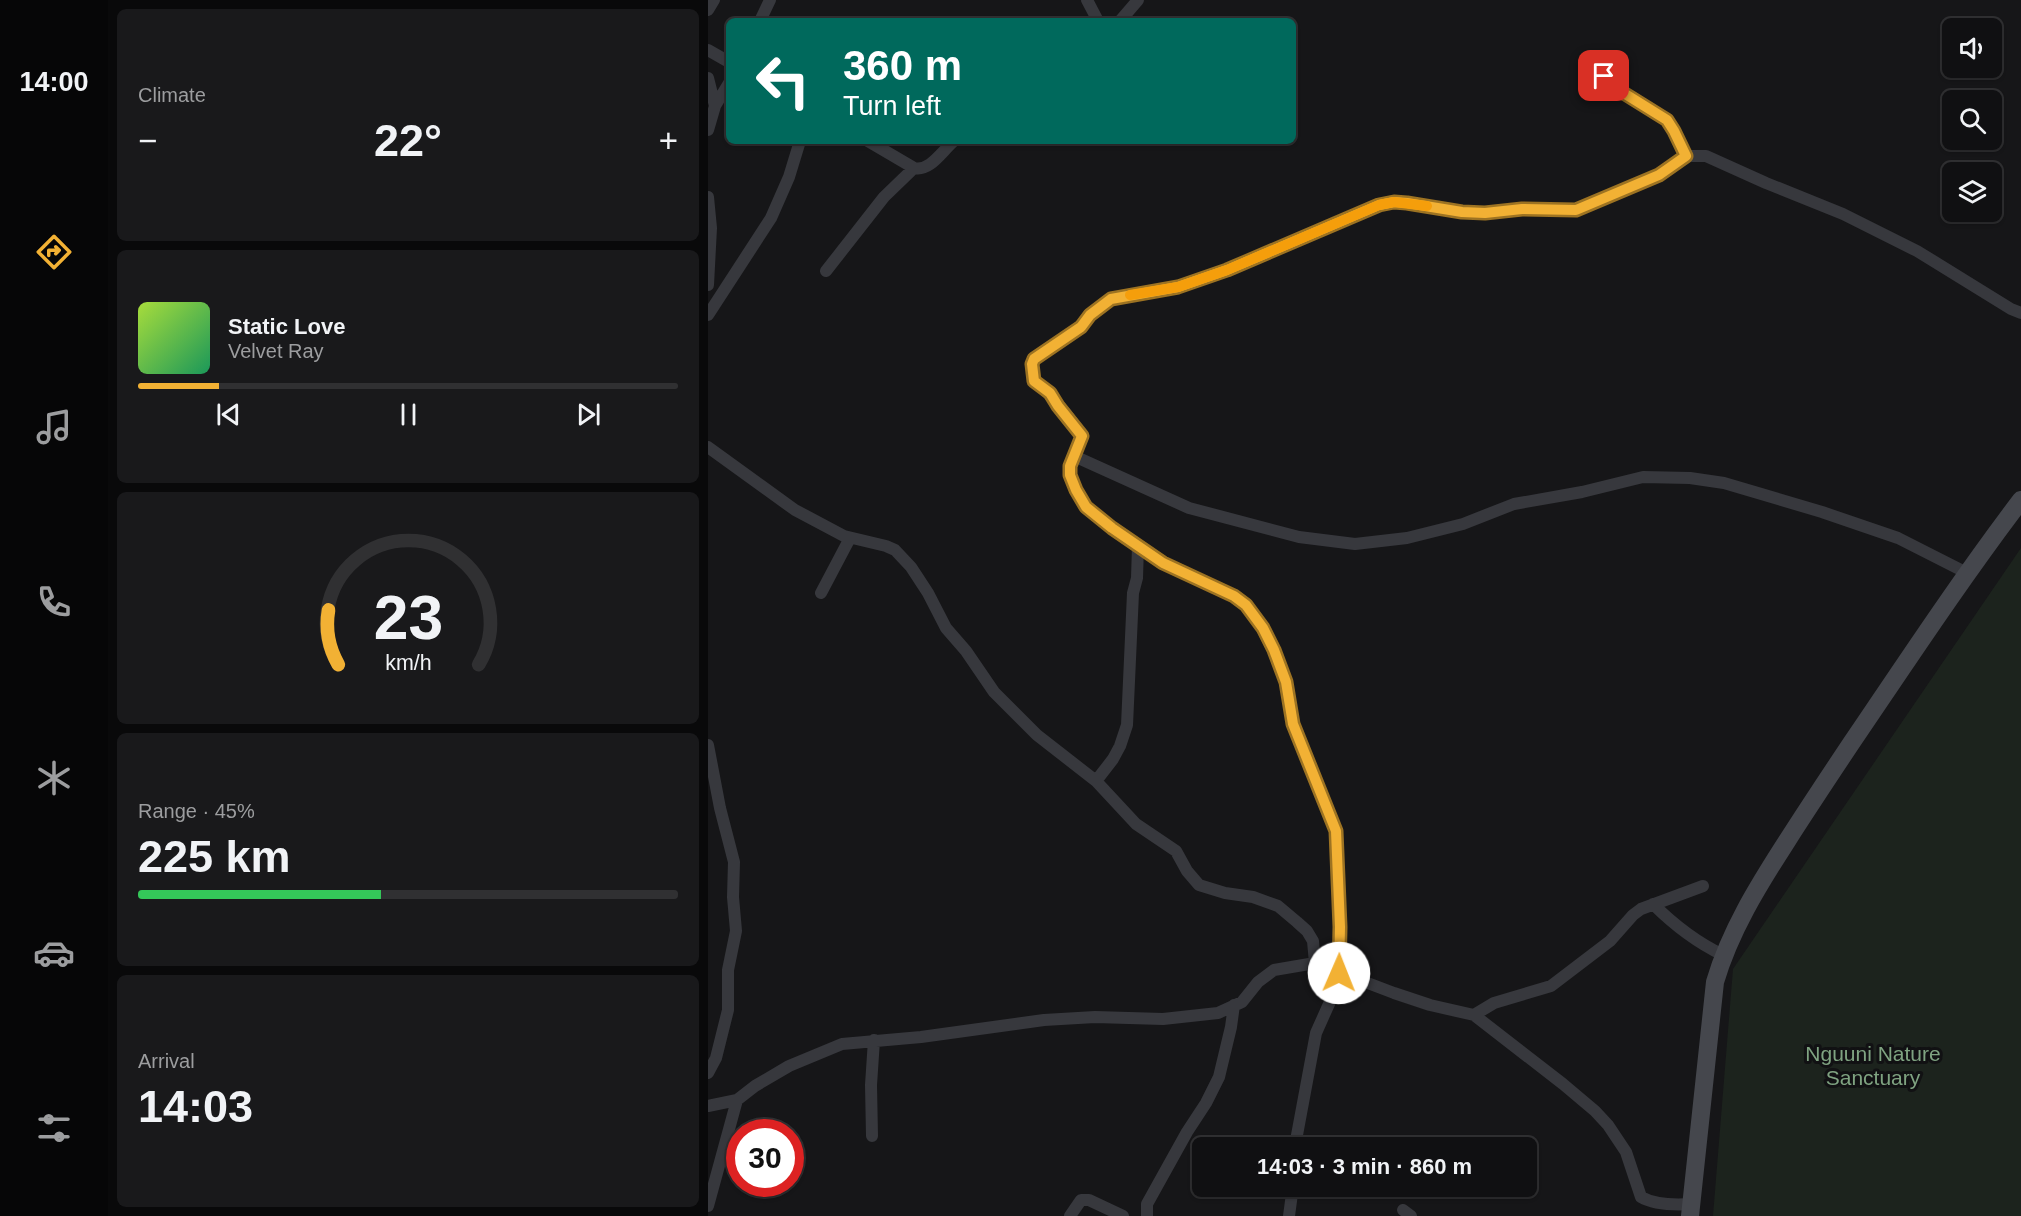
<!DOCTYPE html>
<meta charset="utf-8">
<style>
body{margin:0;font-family:Helvetica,sans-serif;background:#19191b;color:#f1f3f6;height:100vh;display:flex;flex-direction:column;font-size:22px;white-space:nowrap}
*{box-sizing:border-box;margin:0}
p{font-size:20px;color:#9c9d9f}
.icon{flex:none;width:33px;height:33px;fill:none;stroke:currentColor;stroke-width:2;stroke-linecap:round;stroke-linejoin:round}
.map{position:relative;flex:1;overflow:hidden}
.sheet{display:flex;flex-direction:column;gap:9px;padding:9px;background:#09090a;width:600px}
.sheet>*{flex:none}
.top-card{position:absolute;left:18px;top:18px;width:570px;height:126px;border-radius:9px;box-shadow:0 2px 4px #0004,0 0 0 2px #303032;background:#00695c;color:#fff;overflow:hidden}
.buttons{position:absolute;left:1234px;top:18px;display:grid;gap:12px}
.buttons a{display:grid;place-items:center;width:60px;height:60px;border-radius:9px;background:#101012;box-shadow:0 2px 4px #0004,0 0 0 2px #303032;font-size:30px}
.speed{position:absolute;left:18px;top:1119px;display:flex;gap:12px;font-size:30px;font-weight:700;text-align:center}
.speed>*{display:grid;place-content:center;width:78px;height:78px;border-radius:50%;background:#101012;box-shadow:0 2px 4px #0004,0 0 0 2px #303032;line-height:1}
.speed .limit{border:9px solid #d22;background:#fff;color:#111}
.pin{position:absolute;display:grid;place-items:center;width:51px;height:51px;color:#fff;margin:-26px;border-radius:12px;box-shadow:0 3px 9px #0006}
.me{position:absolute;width:66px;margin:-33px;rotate:1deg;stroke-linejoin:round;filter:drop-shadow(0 0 4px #0008)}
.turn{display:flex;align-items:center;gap:21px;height:126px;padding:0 18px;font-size:27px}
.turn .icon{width:78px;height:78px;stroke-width:2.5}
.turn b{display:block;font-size:42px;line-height:51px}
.big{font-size:45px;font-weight:600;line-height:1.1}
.sheet .card{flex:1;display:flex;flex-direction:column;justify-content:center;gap:9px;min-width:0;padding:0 21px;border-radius:9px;background:#19191b}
.sheet .dial{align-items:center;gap:0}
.dial svg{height:156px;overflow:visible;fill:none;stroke:#303032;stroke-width:7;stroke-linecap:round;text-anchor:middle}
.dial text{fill:#f1f3f6;stroke:none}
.song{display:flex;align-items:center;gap:18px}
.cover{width:72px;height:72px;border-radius:9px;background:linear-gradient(135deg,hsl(80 70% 55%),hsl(150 70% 35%))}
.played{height:6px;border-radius:3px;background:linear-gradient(90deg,#f2b134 15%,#303032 15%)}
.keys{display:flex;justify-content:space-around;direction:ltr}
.heat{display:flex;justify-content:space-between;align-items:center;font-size:33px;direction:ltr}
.charge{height:9px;border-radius:4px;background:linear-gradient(90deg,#34c759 45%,#303032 0)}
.trip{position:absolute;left:484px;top:1137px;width:345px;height:60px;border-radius:9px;background:#101012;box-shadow:0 2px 4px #0004,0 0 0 2px #303032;font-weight:600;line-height:60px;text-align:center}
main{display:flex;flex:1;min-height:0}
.tabs{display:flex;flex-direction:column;width:108px;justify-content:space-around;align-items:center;background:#060607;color:#9c9d9f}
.tabs .icon{width:42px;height:42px}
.tabs .current{color:#f2b134}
.tabs b{font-size:27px;color:#f1f3f6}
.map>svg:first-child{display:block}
</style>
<main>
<nav class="tabs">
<b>14:00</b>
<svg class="icon current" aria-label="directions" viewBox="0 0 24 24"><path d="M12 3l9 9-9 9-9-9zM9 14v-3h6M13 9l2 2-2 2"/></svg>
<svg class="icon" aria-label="music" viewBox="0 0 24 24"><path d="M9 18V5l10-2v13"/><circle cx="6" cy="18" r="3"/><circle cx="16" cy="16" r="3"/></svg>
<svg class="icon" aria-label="phone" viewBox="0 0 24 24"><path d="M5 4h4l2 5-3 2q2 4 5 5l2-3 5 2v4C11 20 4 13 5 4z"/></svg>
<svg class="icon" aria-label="climate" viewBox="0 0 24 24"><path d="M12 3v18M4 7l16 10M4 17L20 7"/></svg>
<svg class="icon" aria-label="car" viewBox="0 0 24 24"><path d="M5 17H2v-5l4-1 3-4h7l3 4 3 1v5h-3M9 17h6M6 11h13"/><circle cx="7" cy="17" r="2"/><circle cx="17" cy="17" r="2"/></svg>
<svg class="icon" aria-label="filters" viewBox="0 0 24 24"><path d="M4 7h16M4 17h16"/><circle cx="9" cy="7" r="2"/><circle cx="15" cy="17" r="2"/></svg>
</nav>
<section class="sheet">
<div class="card"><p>Climate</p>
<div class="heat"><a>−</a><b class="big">22°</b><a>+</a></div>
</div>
<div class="card">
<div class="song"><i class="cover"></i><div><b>Static Love</b><p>Velvet Ray</p></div></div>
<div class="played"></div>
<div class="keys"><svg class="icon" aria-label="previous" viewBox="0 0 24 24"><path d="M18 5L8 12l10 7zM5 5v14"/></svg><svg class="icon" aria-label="pause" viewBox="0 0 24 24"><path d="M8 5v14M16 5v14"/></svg><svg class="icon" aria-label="next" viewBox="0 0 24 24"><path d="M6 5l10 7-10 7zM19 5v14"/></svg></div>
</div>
<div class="card dial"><svg viewBox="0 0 100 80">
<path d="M14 69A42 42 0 1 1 86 69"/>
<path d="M14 69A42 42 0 0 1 9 41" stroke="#f2b134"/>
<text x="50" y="56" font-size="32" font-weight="700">23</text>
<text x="50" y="72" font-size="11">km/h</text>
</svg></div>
<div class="card"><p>Range · 45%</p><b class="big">225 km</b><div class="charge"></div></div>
<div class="card"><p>Arrival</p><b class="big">14:03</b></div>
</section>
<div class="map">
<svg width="1313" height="1216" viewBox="0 0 1313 1216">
<rect width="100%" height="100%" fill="#161618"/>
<!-- green -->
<path fill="#1c231d" d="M1313,548V1216H1005L1025,969Z"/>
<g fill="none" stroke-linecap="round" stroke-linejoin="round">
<!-- minor -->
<path stroke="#37383d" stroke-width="12" d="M379,0L390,21
M0,10L6,0
M52,21L62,0
M412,21L430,0
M0,50L21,62
M878,60L914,92L959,120L978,156
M0,78L7,106
M0,130L7,106L21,83
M160,141L206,168C222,172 234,151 246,141
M0,197L3,228L0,285
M118,271L176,197L206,168
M0,315L63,218L81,177L92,141
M0,447L87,510L136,536L178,546L187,550L203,567L220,593L238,628L258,651L286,692L329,735L388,781L428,824L468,851L479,871L491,885L517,893L545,897L570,906L589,922L599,931L605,941L607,963
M366,456L481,508L591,537L647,544L699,538L755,524L806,504L874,492L935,477L982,478L1016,483L1114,512L1190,538L1259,573
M113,593L142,538
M0,745L12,808L26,862L25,897L28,931L20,970V1010L8,1058L0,1073
M388,781L405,759L412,746L419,725L425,593L429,578L430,546
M945,904C966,925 988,942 1015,955
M631,973L632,927L628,830L585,724L578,682L566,650L555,628L538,605L526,596L455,563L404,528L378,507L368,490L362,475V466L374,436C361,416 345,396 326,381L324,364L326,359L373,327L383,315L403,299L470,287L519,270L671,205L686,202L699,203L754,212L777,213L814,209L868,210L951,175L978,156H998L1058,183L1135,214L1209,251L1303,309L1313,313
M766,1015L786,1003L843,986L902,941L925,915L933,909L995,886
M0,1106L29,1100L47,1086L81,1066L134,1044L213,1037L336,1020L387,1017L455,1019L510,1013L534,1002L550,982L566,970L607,963L686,993L722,1005L766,1015L855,1084L887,1111L900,1125L918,1152L933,1197C947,1205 967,1205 983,1204
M164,1136L163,1085L166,1040
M588,1148L589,1135L608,1033L625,995L638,976
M0,1206L29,1100
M695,1210L703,1216
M362,1216L373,1200H381L415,1216
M439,1216V1204L479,1132L498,1103L511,1077L523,1027L526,1005
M581,1216L585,1186"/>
<!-- secondary -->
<path stroke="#45474d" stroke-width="18" d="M982,1216L1007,982C1022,931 1050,886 1079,841C1100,808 1122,775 1144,742C1199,661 1253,579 1313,500"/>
</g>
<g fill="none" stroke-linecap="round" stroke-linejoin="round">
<!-- route casing -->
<g stroke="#9d7322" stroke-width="15">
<path id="route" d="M631,973L632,927L628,831L585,724L578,682L566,650L555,628L538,605L526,596L455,563L404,528L378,507L368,490L362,475V466L374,436L350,406L342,393L326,381L324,364L326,359L373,327L382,315L403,299L470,287L519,270L671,205L686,202L699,203L754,212L777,213L814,209L868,210L951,175L978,156L966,131L959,120L914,92L896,76"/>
</g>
<!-- route -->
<use href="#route" stroke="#f2b134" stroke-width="10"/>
<!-- slow -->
<path stroke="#f59e0b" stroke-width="10" d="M422,295L470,287L519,270L671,205L686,202L719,206"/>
</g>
<g text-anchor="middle" stroke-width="6" stroke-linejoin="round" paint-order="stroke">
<!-- park labels -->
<g font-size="21" fill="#7fa381" stroke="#111113">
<text x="1165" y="1061">Nguuni Nature<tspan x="1165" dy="24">Sanctuary</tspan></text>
</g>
</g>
</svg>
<div class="buttons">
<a><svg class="icon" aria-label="sound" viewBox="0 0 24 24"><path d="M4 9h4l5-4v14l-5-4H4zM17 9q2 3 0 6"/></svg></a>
<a><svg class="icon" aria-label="search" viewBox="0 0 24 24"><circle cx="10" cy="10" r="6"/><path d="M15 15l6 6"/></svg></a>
<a><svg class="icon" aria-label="layers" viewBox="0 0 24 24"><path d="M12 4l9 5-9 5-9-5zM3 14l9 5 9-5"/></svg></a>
</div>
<div class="speed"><div class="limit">30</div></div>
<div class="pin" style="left:896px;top:76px;background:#d93025"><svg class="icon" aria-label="arrive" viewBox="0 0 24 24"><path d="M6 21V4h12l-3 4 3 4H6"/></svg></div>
<svg class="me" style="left:631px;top:973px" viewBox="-20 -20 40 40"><circle r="19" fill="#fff"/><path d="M0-13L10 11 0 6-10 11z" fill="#f2b134"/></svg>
<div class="trip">14:03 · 3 min · 860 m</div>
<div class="top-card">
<div class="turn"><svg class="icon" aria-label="left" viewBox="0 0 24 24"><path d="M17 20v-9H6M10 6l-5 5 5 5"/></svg><div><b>360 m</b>Turn left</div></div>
</div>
</div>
</main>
